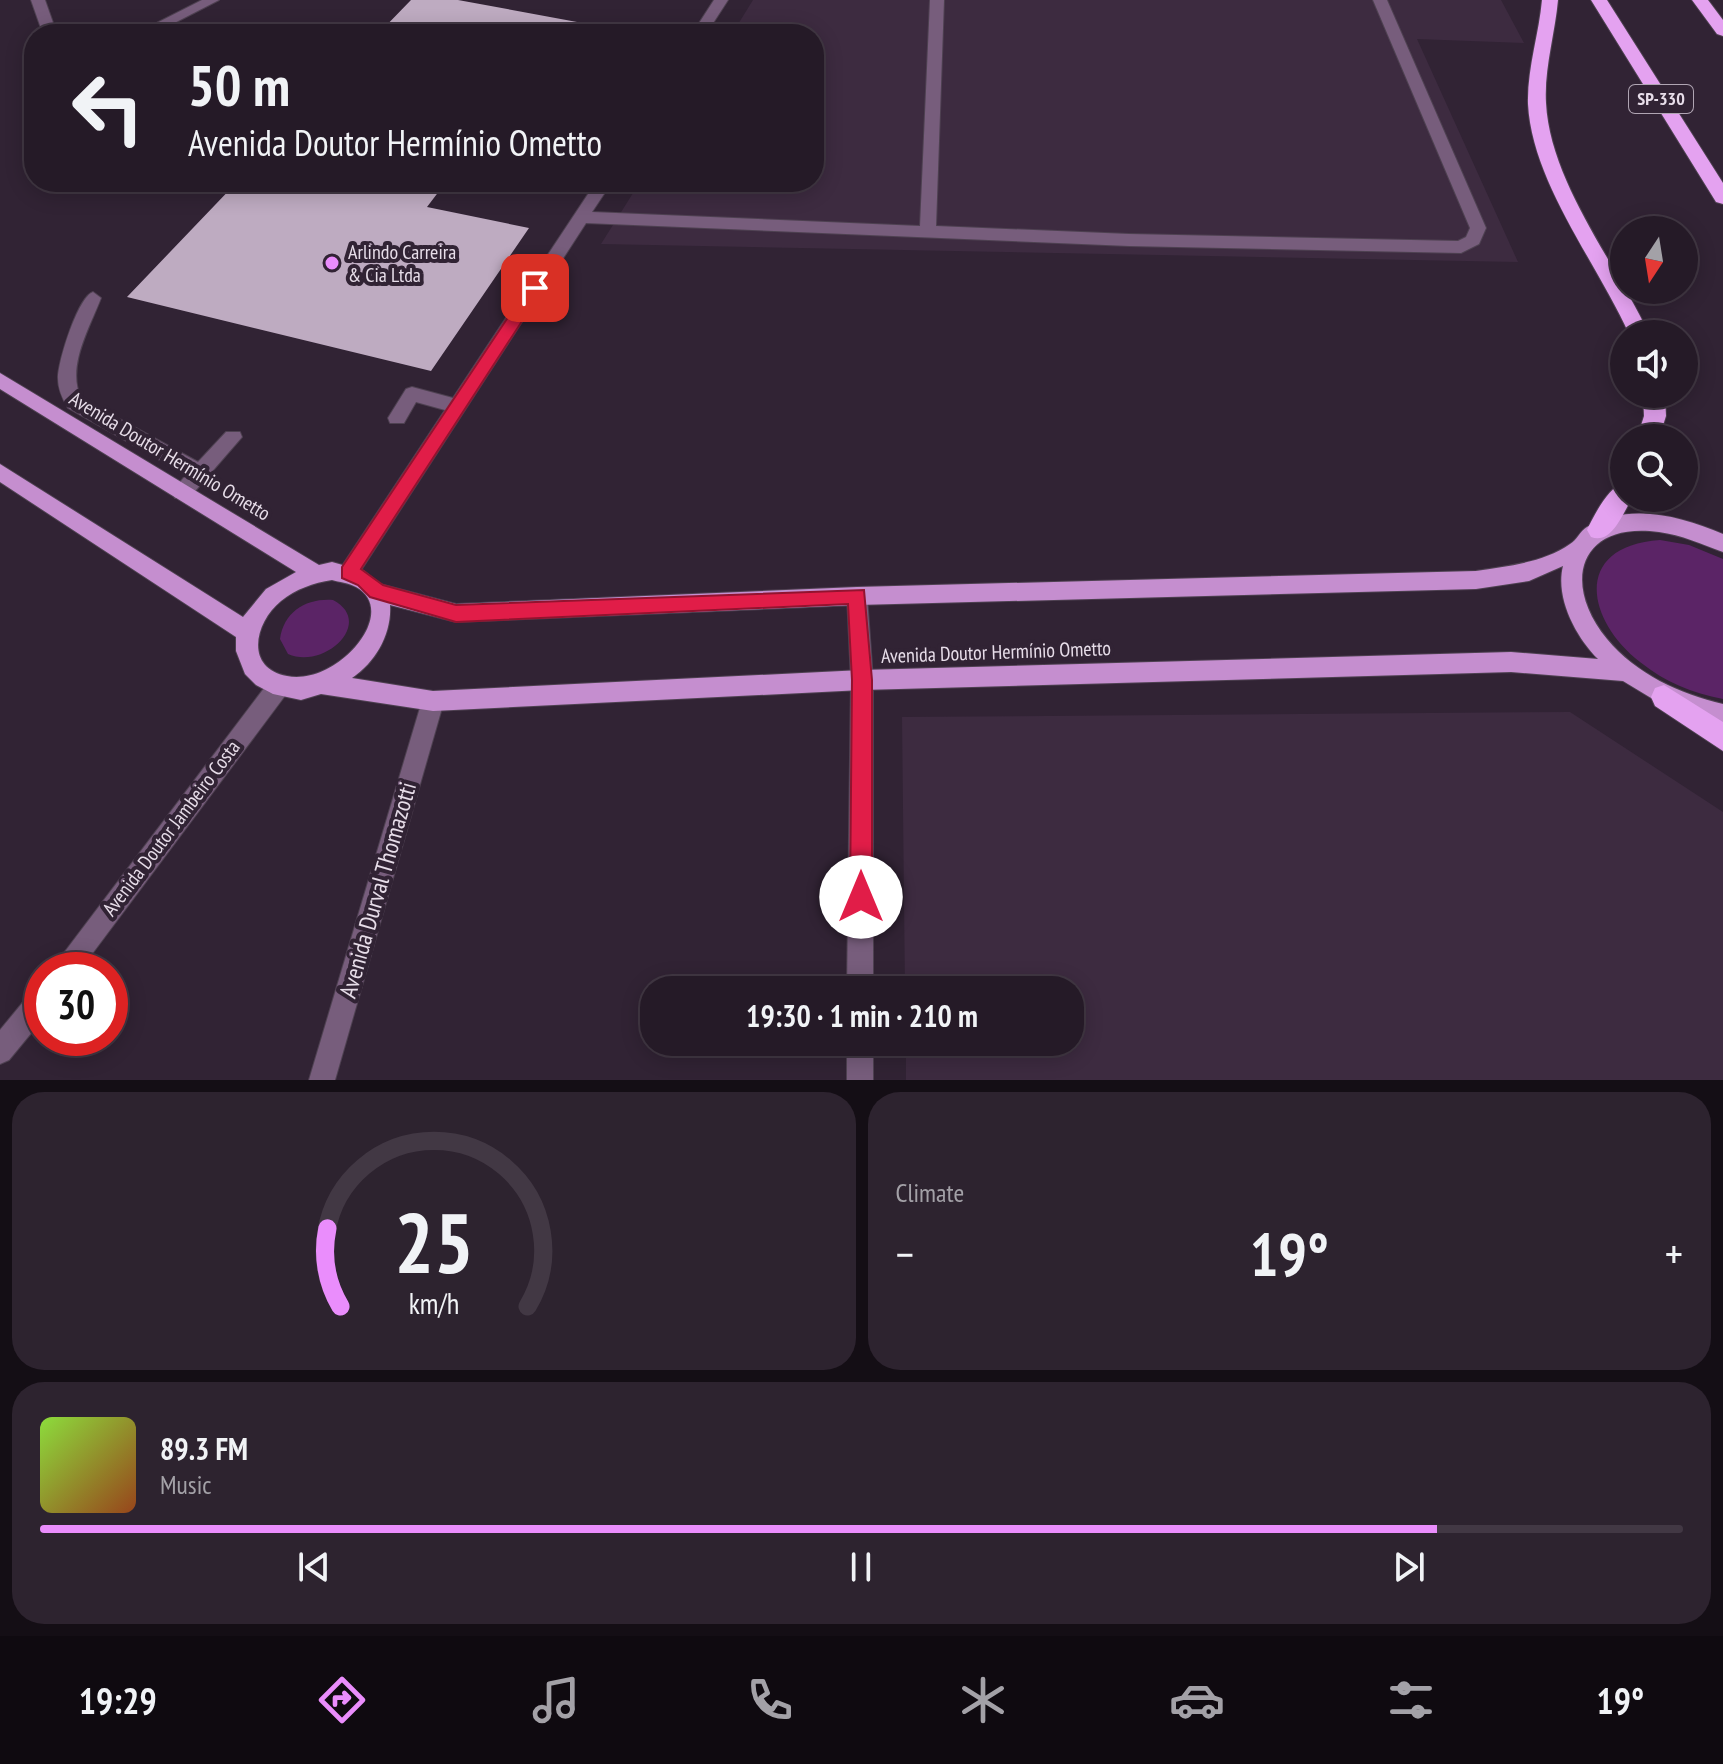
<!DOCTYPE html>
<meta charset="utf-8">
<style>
body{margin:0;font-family:"PT Sans Narrow",sans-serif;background:#2d232f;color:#f1f3f6;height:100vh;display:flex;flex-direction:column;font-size:30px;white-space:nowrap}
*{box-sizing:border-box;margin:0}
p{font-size:26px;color:#a3a1a7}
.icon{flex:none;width:44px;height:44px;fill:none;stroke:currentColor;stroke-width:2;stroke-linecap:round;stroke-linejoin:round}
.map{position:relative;height:1080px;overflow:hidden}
.drawer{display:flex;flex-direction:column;gap:12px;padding:12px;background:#140e15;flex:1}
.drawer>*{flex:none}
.guide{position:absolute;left:24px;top:24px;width:800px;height:168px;border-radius:32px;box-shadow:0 4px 20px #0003,0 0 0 2px #423844;background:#251a27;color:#f1f3f6;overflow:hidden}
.needle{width:52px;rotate:192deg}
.fabs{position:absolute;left:1610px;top:216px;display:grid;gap:16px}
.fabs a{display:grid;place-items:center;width:88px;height:88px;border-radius:50%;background:#251a27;box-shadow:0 4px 20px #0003,0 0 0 2px #423844;font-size:40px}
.speed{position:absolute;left:24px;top:952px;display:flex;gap:16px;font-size:40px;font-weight:700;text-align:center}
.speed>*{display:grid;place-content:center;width:104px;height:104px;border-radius:50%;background:#251a27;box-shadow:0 4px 20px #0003,0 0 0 2px #423844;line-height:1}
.speed .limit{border:12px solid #d22;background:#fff;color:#111}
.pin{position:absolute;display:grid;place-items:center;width:68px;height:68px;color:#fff;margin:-34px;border-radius:16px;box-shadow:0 4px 12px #0006}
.me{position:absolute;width:88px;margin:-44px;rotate:0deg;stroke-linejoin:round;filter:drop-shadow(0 0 6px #0008)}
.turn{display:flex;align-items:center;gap:28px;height:168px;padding:0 32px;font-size:36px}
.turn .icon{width:104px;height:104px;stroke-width:2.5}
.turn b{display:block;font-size:56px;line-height:68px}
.big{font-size:60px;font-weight:600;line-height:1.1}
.drawer .widget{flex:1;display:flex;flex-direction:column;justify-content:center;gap:12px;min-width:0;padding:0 28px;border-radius:32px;background:#2d232f}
.drawer .dial{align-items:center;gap:0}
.dial svg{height:208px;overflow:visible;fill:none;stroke:#423844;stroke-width:7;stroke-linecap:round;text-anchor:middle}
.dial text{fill:#f1f3f6;stroke:none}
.song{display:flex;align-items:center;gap:24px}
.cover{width:96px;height:96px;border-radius:12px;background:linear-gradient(135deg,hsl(90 70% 55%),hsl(20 70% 35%))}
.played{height:8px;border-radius:4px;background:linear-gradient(90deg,#ea8dfc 85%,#423844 85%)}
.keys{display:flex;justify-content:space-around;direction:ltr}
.heat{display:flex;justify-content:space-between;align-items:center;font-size:44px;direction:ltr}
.drawer .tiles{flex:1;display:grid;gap:12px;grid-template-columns:1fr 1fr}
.widget:last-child{grid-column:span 2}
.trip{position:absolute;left:640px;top:976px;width:444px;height:80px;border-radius:32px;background:#251a27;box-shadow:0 4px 20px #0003,0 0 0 2px #423844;font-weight:600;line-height:80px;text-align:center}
.menu{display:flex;height:128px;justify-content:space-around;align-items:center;background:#0f0a10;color:#a3a1a7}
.menu .icon{width:56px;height:56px}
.menu .current{color:#ea8dfc}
.menu b{font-size:36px;color:#f1f3f6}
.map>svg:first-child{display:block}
</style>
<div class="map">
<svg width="1723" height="1080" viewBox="0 0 1723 1080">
<rect width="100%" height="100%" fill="#312334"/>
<!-- built -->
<path fill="#3d2b40" d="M753,0H1501L1524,43L1417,39L1518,262L601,244L640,182H814V34H732Z
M1570,712L1723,812V1080H906V1042H1070V990H905L902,717Z"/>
<!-- green -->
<path fill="#5b2466" d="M1660,540L1689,545L1723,559V699C1692,693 1665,682 1640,662C1585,619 1573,546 1660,540Z
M333,600C375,622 325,670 288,654L280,639C284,611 307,598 333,600Z"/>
<!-- building -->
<path fill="#beabc1" d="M411,0H458L642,34H378Z
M237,182H446L427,207L529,228L431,371L127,297Z"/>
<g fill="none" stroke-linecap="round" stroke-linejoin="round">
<!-- minor casing -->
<g stroke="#4e4151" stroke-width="2">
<path id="minor" d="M31,0H45L57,34H43Z
M202,0H219L153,34H135Z
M714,0H728L706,34H692Z
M930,0H944L936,226L1129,234L1458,241L1466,237L1470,228L1373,0H1387L1486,228L1479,244L1461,253L1129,246L586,223L356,578L349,581L342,578L339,572L342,566L445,410L416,402L404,423H390L388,418L406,389L412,387L453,398L596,182H612L592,212L920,226Z
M93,292L101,298C90,327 66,367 81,398L198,462L226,432H240L242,437L189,498H175L172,492L186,475L68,408C62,398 58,389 58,378C58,361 78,297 93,292Z
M857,587L864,590L867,596L873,680V990H847L851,680L847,596L850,590Z
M279,676L287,679L290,686L287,693L80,970H51L271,679Z
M433,691L441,694L444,701L335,1080H309L422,701L425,694Z
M42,986V1020L9,1060L0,1064V1030L33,990Z
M847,1042H873V1080H847Z"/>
</g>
<!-- major casing -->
<g stroke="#4e4151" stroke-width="2">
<path id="major" d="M0,373L319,565L332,562L364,571L380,584L456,604L857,587L1476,571C1507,566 1543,563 1570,544C1577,540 1580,531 1587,527C1629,502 1681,516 1723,534V552C1701,544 1682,535 1659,532C1579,521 1561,583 1607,639C1636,674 1680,694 1723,704V726L1666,707L1623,681L1511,672L862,690L433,711L321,694L301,700L273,694L256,685L245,674L236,651V637L0,482V464L243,617L266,589L296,572L0,389ZM1563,566C1555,598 1576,637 1598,659L1511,652L862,670L433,691L352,678C376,662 392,633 390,605L456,622L857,605L1476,589L1529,581ZM332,580C339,582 349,583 356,587C401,612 337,686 287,676C244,668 255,622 281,601C296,589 313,583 332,580Z"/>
</g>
<!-- highway casing -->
<g stroke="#4e4151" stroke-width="2">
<path id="highway" d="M1542,0H1558C1555,34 1544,69 1546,103C1550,183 1618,266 1649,334H1629C1597,263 1532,182 1528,104C1527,69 1539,34 1542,0Z
M1591,0H1607L1723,183V204L1716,202Z
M1692,0H1708L1723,20V36L1717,34Z
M1643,394H1665L1666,416L1659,438H1637L1644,416Z
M1624,482V498L1632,499C1622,514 1612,545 1591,537L1587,530C1594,515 1608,488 1624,482Z
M1664,685L1723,722V751L1655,706L1651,697L1655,688Z"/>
</g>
<!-- minor -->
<use href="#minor" fill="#775d7c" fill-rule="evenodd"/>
<!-- major -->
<use href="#major" fill="#c58ecf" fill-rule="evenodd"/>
<!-- highway -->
<use href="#highway" fill="#e4a2f0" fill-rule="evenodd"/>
</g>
<!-- route -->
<path fill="#e11d48" stroke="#92132f" stroke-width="2" d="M535,282L541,284V292L361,569L383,585L456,605L864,590L872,680V897L869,905L861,908L853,905L850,897L852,680L848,604L456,622L370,597L358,585L342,578V567L530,284Z"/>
<!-- markers -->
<circle fill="#ea8dfc" stroke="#312334" stroke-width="3" cx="332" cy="263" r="8"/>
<g text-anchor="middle" stroke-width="8" stroke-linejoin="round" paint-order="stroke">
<!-- shield labels -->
<rect fill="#312334" stroke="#b0a5b3" stroke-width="2" x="1629" y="85" width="64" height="28" rx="6"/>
<g font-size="18" font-weight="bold" fill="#e7dde9">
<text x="1661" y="105">SP-330</text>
</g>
<!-- poi labels -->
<g font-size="20" fill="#e7dde9" stroke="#312334" text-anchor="start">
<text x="348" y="259">Arlindo Carreira<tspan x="348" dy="23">&amp; Cia Ltda</tspan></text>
</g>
<!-- street labels -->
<g font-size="20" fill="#e7dde9" stroke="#312334">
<text transform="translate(170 456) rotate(31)" y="7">Avenida Doutor Hermínio Ometto</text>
<text transform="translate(996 652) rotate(-2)" y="7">Avenida Doutor Hermínio Ometto</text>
<text transform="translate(171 828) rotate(-53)" y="7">Avenida Doutor Jambeiro Costa</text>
</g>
<!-- near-street labels -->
<g font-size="24" fill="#e7dde9" stroke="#312334">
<text transform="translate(378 890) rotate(-74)" y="8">Avenida Durval Thomazotti</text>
</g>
</g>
</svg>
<div class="fabs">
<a><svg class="needle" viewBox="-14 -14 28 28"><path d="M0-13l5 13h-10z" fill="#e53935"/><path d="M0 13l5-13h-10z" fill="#a3a1a7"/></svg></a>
<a><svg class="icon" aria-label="sound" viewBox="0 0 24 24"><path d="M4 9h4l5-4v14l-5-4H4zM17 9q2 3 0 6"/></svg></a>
<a><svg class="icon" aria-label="search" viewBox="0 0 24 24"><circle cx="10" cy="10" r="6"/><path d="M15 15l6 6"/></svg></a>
</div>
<div class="speed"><div class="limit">30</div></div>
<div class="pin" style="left:535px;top:288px;background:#d93025"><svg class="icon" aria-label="arrive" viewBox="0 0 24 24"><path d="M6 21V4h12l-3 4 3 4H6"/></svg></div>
<svg class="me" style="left:861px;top:897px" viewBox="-20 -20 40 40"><circle r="19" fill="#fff"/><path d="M0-13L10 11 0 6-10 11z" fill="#e11d48"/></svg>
<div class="trip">19:30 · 1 min · 210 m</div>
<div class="guide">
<div class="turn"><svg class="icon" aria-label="left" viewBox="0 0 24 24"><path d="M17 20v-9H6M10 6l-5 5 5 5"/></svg><div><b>50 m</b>Avenida Doutor Hermínio Ometto</div></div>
</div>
</div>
<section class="drawer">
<div class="tiles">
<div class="widget dial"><svg viewBox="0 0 100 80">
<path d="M14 69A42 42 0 1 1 86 69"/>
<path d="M14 69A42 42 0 0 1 9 39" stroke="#ea8dfc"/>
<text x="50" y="56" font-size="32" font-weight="700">25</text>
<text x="50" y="72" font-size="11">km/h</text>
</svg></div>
<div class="widget"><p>Climate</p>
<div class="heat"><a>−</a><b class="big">19°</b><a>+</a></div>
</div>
<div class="widget">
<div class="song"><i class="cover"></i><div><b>89.3 FM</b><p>Music</p></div></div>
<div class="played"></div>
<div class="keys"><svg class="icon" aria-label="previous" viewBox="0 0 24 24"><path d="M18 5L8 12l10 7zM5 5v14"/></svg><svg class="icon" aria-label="pause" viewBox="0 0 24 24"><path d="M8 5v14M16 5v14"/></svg><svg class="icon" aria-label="next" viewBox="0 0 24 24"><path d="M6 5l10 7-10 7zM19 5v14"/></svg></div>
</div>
</div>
</section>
<nav class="menu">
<b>19:29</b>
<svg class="icon current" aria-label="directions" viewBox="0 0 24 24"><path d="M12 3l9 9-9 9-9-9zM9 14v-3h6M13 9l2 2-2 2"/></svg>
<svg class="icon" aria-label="music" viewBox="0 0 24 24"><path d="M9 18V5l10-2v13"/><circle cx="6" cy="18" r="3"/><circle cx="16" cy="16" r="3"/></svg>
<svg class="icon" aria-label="phone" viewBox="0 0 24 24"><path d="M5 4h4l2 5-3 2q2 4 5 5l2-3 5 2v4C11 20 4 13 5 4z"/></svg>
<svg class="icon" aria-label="climate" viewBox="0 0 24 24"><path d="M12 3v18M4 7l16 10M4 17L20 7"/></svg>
<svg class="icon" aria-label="car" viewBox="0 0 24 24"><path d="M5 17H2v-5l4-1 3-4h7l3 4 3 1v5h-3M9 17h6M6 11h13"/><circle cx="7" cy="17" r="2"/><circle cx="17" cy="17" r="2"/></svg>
<svg class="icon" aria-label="filters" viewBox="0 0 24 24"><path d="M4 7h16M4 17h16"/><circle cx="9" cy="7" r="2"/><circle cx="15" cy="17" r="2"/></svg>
<b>19°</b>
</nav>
